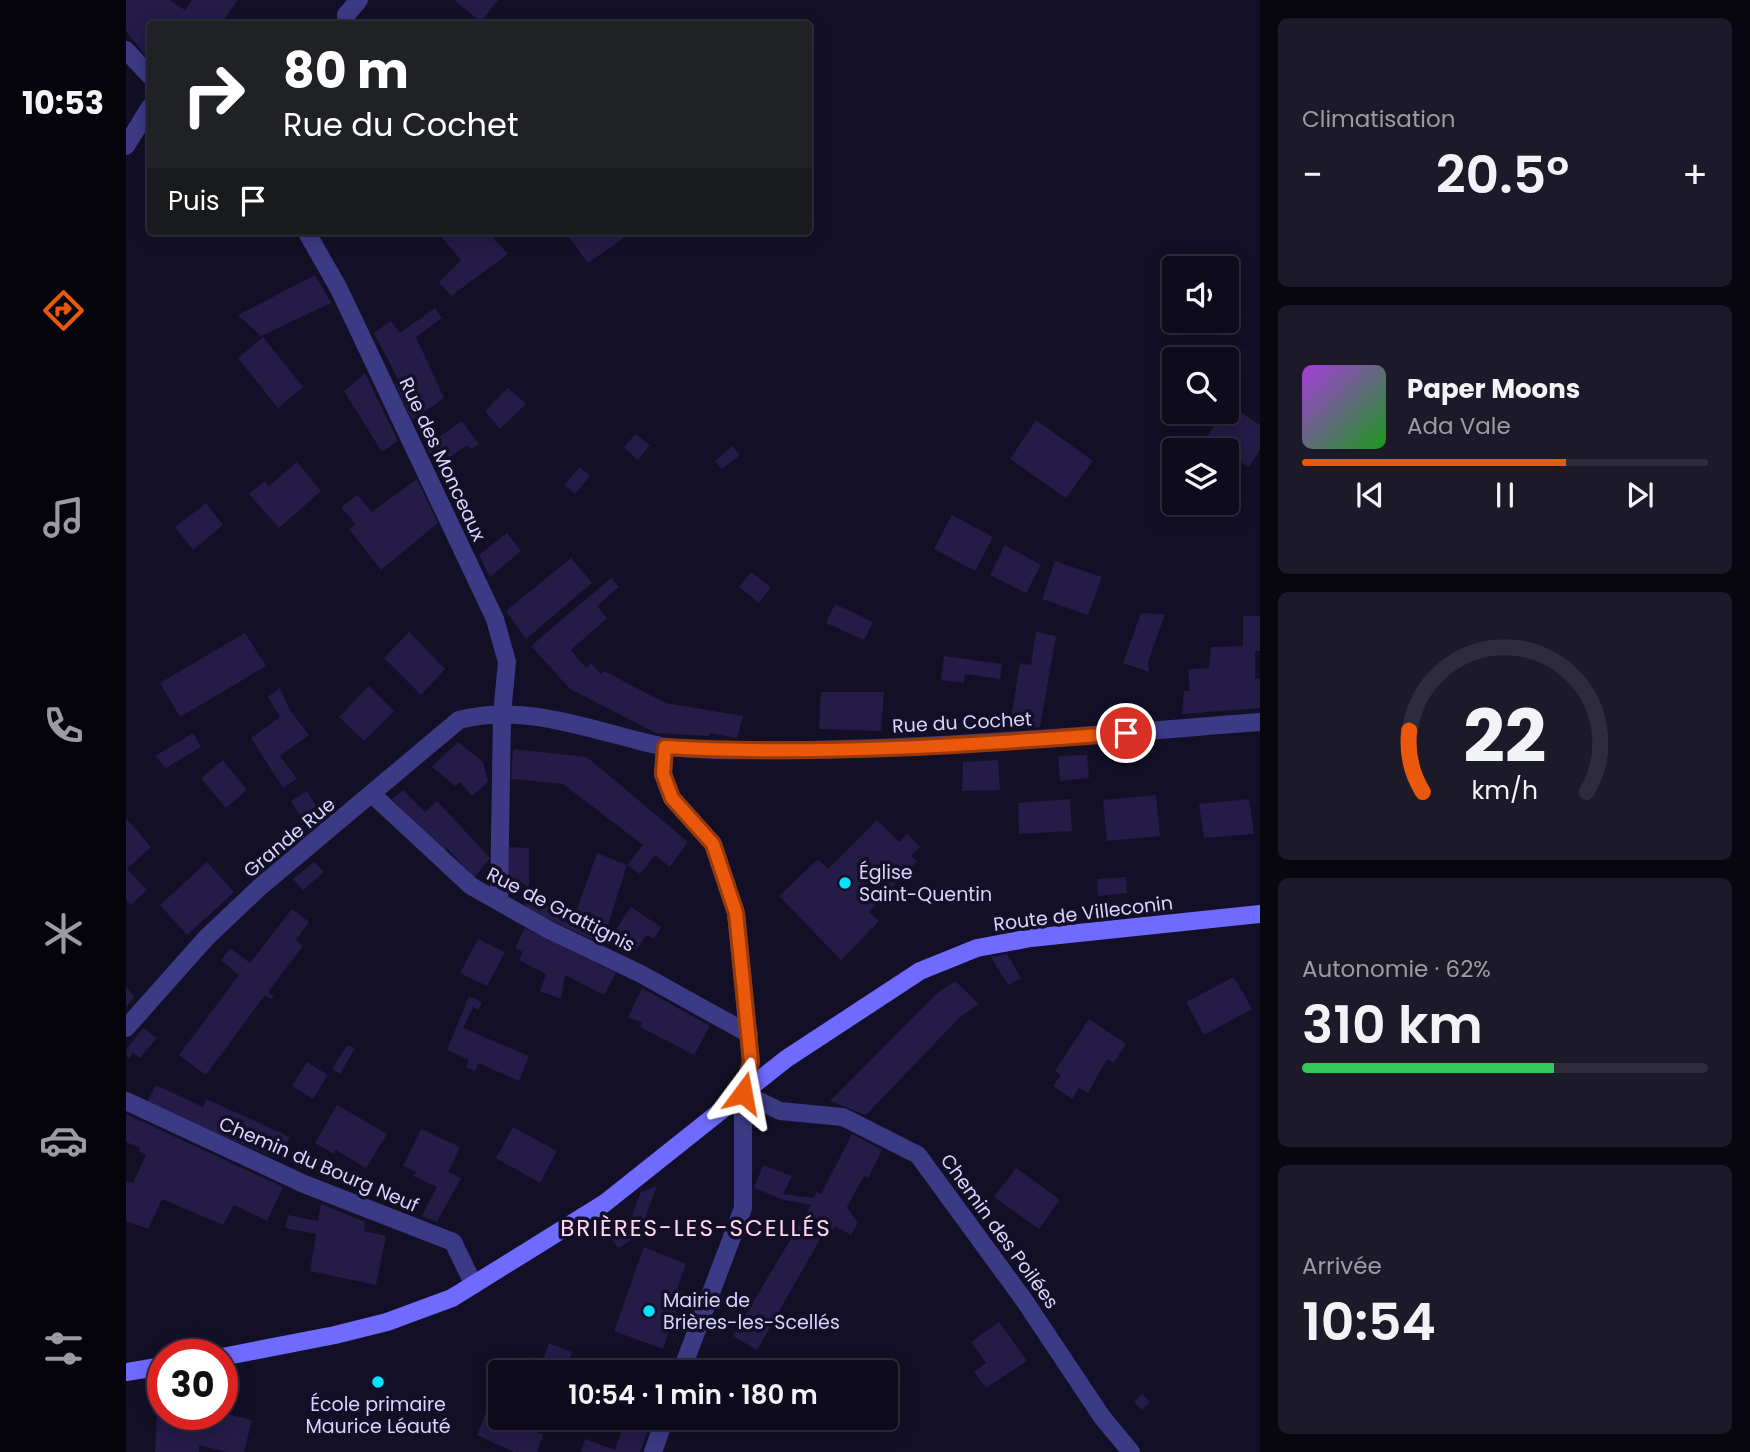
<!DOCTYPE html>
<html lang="fr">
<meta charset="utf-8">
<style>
body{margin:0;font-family:Poppins,sans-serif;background:#1c1929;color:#f1f3f6;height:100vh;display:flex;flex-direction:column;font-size:26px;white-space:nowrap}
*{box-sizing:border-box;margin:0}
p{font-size:23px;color:#9b9ba3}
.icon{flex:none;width:38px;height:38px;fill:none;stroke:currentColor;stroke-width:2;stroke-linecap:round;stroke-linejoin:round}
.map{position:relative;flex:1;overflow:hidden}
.details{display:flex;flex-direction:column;gap:18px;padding:18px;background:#08060f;width:490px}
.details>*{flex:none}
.banner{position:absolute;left:21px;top:21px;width:665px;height:214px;border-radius:7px;box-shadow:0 4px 18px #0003,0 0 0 2px #2e2b3b;background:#202124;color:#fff;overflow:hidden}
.tools{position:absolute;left:1036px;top:256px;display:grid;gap:14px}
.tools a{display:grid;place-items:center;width:77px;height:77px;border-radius:7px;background:#0e0b1c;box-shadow:0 4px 18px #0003,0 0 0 2px #2e2b3b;font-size:35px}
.speed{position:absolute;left:21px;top:1339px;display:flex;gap:14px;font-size:35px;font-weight:700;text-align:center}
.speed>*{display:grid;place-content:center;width:91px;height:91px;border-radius:50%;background:#0e0b1c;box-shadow:0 4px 18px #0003,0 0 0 2px #2e2b3b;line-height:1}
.speed .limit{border:10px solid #d22;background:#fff;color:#111}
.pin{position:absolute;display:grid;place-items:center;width:60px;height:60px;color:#fff;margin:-30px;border:4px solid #fff;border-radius:50%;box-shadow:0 2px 7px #0007}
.me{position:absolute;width:77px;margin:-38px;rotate:13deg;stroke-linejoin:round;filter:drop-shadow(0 0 5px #0008)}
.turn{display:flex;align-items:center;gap:24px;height:147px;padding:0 21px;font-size:32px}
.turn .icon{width:91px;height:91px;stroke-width:2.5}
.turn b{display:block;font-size:49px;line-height:60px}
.then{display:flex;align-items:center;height:66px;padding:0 21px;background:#0003;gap:14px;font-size:26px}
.big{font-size:52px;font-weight:600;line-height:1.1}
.details .card{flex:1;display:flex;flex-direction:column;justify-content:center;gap:10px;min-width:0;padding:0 24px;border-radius:10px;background:#1c1929}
.details .dial{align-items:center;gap:0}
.dial svg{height:182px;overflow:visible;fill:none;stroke:#2e2b3b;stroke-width:7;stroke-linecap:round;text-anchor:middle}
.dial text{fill:#f1f3f6;stroke:none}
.song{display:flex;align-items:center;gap:21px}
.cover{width:84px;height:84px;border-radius:10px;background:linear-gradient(135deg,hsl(280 70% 55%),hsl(120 70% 35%))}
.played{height:7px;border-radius:4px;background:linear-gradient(90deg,#ea580c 65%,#2e2b3b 65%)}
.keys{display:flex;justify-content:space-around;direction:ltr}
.heat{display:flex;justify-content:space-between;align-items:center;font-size:38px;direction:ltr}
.charge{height:10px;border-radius:5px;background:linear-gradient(90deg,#34c759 62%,#2e2b3b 0)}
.trip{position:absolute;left:362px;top:1360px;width:410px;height:70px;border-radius:7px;background:#0e0b1c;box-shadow:0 4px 18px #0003,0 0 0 2px #2e2b3b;font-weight:600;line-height:70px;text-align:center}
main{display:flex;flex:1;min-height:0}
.tab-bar{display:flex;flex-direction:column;width:126px;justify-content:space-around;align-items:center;background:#06040b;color:#9b9ba3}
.tab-bar .icon{width:49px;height:49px}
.tab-bar .selected{color:#ea580c}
.tab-bar b{font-size:32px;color:#f1f3f6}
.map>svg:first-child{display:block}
</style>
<main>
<nav class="tab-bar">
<b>10:53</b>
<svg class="icon selected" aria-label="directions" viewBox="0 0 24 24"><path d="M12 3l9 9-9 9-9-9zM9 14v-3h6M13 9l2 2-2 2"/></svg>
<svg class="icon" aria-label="music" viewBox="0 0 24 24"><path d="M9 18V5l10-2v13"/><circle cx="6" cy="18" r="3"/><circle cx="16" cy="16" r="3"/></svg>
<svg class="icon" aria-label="phone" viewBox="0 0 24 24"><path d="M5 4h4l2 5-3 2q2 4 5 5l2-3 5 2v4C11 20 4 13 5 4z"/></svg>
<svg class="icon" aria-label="climate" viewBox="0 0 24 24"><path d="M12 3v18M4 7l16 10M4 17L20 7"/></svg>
<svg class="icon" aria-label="car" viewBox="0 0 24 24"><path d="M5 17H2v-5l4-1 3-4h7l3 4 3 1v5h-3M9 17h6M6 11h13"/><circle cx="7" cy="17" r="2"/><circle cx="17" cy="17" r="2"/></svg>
<svg class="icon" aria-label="filters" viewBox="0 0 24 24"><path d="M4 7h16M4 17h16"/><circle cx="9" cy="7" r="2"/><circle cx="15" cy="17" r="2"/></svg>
</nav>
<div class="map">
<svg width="1134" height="1452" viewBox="0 0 1134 1452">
<rect width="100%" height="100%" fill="#130f26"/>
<!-- building -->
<path fill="#241b47" d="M0,0H44L59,10L66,0H112L94,24H24L23,60L0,31Z
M328,0H372L355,22Z
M324,231H361L382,254L325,296L313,282L335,260L316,238Z
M438,231H494L499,237L462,263Z
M189,275L205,303L135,336L112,315Z
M309,308L316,318L290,337L318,398L286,420L269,383L273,381L248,333L265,321L274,333Z
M137,337L177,387L152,408L112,358Z
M239,373L272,441L256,452L218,391Z
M382,388L400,404L374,429L359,411Z
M1101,403L1134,425V450L1123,467L1101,454V450H1094L1079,441L1097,411H1101Z
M910,420L967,461L940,498L884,459Z
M336,421L353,444L345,449L341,445L310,467L300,446Z
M509,434L524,445L512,460L498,448Z
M606,446L614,455L596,469L589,461Z
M171,462L195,491L153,528L123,494L138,481L143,486Z
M454,467L464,476L449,494L438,485Z
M291,479L312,523L255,570L223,529L230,525L215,507L231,495L246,512Z
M80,503L97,525L67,550L49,527Z
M826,515L867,537L849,571L808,549Z
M381,533L395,551L364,577L353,555Z
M879,545L915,565L900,593L864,575Z
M445,558L466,583L400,639L380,611Z
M929,561L976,577L962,615L916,599Z
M625,572L645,587L633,603L613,587Z
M485,578L493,587L471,606L481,618L445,650L460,668L465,663L475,674L478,671L539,703L617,716L611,738L584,733L583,736L530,733L444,689L405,646Z
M709,604L747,622L738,640L700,623Z
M1015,613L1039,614L1022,662L1023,672L997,663Z
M1117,616H1134V651H1129V679L1134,678V708L1056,714L1058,691H1064L1062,669L1083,668L1085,647L1117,646Z
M283,632L319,669L295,695L258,658Z
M910,632L930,636L914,727L872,729L874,716L885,718L894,663L905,665Z
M119,633L140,666L54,717L34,683Z
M818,656L876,664L874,679L839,674L838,683L815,680Z
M243,686L268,711L238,741L213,717Z
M154,688L164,710L183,735L154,756L171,779L157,788L125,738L154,717L142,697Z
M695,692H758L755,731L693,729Z
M67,733L75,747L40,768L29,756Z
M332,742L357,762L362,782L346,796L334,782L329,786L306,767Z
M387,749L461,757L562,842L544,867L529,855L514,874L501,865L517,845L437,784L385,779Z
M961,755L963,778L934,781L932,756Z
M97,760L121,790L100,808L75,778Z
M872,760L874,790L836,791L837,762Z
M277,790L299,812L311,801L364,858L348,878L321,848L318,851L266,799Z
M181,791L198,819L183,830L165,801Z
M1030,795L1034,836L981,841L977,800Z
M944,799L946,831L893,834L892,803Z
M1123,799L1128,834L1078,838L1073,804Z
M0,818L25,847L1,869L21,890L5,905L0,900Z
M751,820L773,842L781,834L794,847L785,856L791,861L743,912L753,921L715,960L653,896L692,859L702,869Z
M383,847L403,848V887L382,876Z
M471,853L501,865L476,944L398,908L407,889L450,912Z
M81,862L108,892L61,935L34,905Z
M188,862L198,872L177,890L167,879Z
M1000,877L1001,893L972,896L971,879Z
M505,907L535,927L528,939L521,935L510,950L486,935Z
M166,909L183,922L170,940L177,946L142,992L148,997L145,999L139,995L80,1075L53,1055L113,975L95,960L104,948L124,963Z
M399,928L490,973L478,995L439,975L435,999L414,991L420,974L393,960L397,952L389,948Z
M352,939L379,952L361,986L334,973Z
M881,954L895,978L882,985L865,957Z
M1108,977L1126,1009L1078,1035L1060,1002Z
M829,981L853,1004L834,1017L740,1115L704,1101L809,995Z
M0,987L9,997L0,1007Z
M516,988L584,1026L568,1055L514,1027L516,1023L502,1017Z
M343,996L356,1002L352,1010L347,1007L337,1028L403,1056L393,1081L352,1063L349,1071L340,1067L343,1060L321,1050Z
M963,1019L1000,1044L988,1063L981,1059L962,1093L953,1088L946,1099L927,1086L935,1075L929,1071Z
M17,1028L31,1038L14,1058L7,1053L2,1060L0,1050Z
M221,1045L229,1048L214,1074L206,1069Z
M181,1062L202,1075L187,1099L166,1086Z
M30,1085L77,1107L80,1099L164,1137L151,1158L42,1114L21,1102Z
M211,1105L261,1134L240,1168L210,1150L208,1154L189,1143Z
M0,1114L157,1187L141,1221L108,1205L97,1225L36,1199L22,1229L0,1221V1181L7,1183L20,1155L13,1151L14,1148L0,1142Z
M387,1127L431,1151L414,1183L370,1158Z
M295,1129L334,1147L322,1172L335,1178L311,1222L296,1216L311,1187L287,1176L290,1172L277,1166Z
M726,1134L756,1150L742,1178L738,1176L721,1207L732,1223L725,1235L709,1226L702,1238L697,1234L631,1350L607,1336L685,1205L658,1200L628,1188L637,1165L666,1176L657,1194L688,1198L691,1192L695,1194Z
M890,1168L934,1200L913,1229L868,1197Z
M531,1186L515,1229L503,1224L515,1192Z
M195,1204L239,1222L238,1231L260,1236L250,1285L184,1271L190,1234L159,1228L162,1215L192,1221Z
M499,1226L507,1239L492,1248L483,1235Z
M518,1247L560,1264L551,1289L557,1291L537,1349L488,1331Z
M873,1322L901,1361L860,1388L848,1372L860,1363L845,1342Z
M423,1343L446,1352L439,1372H402L408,1357L417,1360Z
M1016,1394L1024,1402L1016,1410L1008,1402Z
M96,1410L101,1411L100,1414L126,1420L118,1452H101L73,1445V1452H29L31,1414L79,1420L81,1414H96Z
M360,1412L417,1435L411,1452H388L351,1435Z
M500,1418H526L514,1452H455L459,1439L489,1450Z"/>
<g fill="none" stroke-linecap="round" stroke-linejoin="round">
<!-- minor -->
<path stroke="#3d3a85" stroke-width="18" d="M221,24L220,15L233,0
M0,50L24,76
M0,146L24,107
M180,231L213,289L369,619L381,662L376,714L373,902
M539,747L537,774L546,798L587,844L610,913L625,1062L617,1093V1208L555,1372
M247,795L345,886L423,930L515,974L623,1034
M617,1093L654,1111L717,1117L792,1155L898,1300L976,1417L1005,1452
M0,1101L178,1184L327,1242L348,1285
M527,1452L539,1418"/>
<!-- tertiary -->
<path stroke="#3d3a85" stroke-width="18" d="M0,1028L80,938L135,886L333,720C401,702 469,732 535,746C552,749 571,749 588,750C771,753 952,736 1134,722"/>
<!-- secondary -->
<path stroke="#6f6bff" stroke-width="18" d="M96,1357L209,1335L261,1322L326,1298L479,1203L660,1059L794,971L851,948L905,938L1134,914
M0,1372L37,1366"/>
</g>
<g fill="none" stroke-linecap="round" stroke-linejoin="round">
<!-- route casing -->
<g stroke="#983908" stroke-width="18">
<path id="route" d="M617,1093L625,1062L610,913L587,844L546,798L537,774L539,747C692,756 847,745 1000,733"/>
</g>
<!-- route -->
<use href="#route" stroke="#ea580c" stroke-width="12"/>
</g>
<!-- markers -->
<g fill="#00e5ff" stroke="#130f26" stroke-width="2.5">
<circle cx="719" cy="883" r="7"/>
<circle cx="523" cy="1311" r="7"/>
<circle cx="252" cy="1382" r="7"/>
</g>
<g text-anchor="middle" stroke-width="7" stroke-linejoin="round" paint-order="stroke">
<!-- street labels -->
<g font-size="19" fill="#d9d4ff" stroke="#130f26">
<text transform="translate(317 459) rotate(65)" y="7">Rue des Monceaux</text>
<text transform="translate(836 722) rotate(-3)" y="7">Rue du Cochet</text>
<text transform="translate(163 837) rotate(-40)" y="7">Grande Rue</text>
<text transform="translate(435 909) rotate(27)" y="7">Rue de Grattignis</text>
<text transform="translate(957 913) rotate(-7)" y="7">Route de Villeconin</text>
<text transform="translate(193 1164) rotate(23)" y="7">Chemin du Bourg Neuf</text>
<text transform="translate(874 1231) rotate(54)" y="7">Chemin des Poilées</text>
</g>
<!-- poi labels -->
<g font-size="19" fill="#d9d4ff" stroke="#130f26" text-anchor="start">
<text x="733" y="879">Église<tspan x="733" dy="22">Saint-Quentin</tspan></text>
<text x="537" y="1307">Mairie de<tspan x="537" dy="22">Brières-les-Scellés</tspan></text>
<text x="252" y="1411" text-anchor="middle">École primaire<tspan x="252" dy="22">Maurice Léauté</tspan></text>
</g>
<!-- quarter labels -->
<g font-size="23" letter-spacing="2" fill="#ffd6f0" stroke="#130f26">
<text x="570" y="1236">BRIÈRES-LES-SCELLÉS</text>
</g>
</g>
</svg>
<div class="tools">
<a><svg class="icon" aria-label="sound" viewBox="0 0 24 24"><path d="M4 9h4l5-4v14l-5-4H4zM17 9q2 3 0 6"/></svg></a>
<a><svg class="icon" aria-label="search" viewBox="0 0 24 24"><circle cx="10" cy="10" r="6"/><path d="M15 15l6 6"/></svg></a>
<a><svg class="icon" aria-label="layers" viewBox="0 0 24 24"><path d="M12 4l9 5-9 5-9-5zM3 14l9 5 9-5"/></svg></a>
</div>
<div class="speed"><div class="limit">30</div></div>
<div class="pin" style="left:1000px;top:733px;background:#d93025"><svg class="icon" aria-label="arrive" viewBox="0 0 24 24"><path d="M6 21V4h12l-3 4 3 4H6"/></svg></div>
<svg class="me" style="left:617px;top:1093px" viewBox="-20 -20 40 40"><path d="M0-17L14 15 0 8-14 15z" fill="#ea580c" stroke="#fff" stroke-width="4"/></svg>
<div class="trip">10:54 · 1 min · 180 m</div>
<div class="banner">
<div class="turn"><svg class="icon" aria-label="right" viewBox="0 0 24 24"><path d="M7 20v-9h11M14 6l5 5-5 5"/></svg><div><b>80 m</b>Rue du Cochet</div></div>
<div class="then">Puis<svg class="icon" aria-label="arrive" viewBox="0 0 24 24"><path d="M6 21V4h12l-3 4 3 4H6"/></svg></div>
</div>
</div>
<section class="details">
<div class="card"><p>Climatisation</p>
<div class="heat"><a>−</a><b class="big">20.5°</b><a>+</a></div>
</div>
<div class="card">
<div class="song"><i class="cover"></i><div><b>Paper Moons</b><p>Ada Vale</p></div></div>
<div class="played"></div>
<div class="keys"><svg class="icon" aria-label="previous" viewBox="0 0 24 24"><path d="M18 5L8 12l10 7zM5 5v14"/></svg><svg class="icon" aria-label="pause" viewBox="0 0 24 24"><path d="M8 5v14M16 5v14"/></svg><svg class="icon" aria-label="next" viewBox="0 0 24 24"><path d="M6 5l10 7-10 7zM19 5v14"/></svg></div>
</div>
<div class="card dial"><svg viewBox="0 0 100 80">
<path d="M14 69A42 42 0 1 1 86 69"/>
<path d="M14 69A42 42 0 0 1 8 42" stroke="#ea580c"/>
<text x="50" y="56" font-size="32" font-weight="700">22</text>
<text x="50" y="72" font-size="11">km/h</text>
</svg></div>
<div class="card"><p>Autonomie · 62%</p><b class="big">310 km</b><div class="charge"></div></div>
<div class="card"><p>Arrivée</p><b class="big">10:54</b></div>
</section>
</main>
